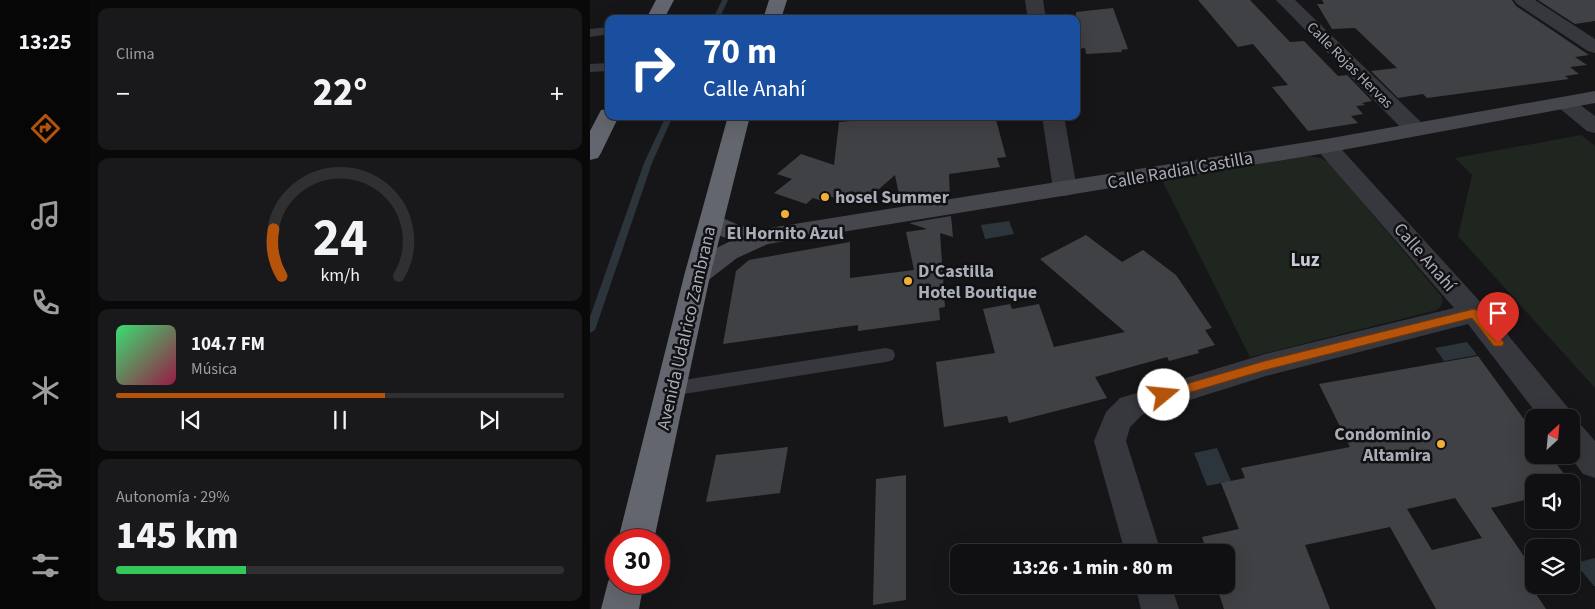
<!DOCTYPE html>
<html lang="es">
<meta charset="utf-8">
<style>
body{margin:0;font-family:"Source Sans 3",sans-serif;background:#19191b;color:#f1f3f6;height:100vh;display:flex;flex-direction:column;font-size:19px;white-space:nowrap}
*{box-sizing:border-box;margin:0}
p{font-size:16px;color:#9c9d9f}
.icon{flex:none;width:28px;height:28px;fill:none;stroke:currentColor;stroke-width:2;stroke-linecap:round;stroke-linejoin:round}
.map{position:relative;flex:1;overflow:hidden}
.panel{display:flex;flex-direction:column;gap:8px;padding:8px;background:#09090a;width:500px}
.panel>*{flex:none}
.guide{position:absolute;left:15px;top:15px;width:475px;height:105px;border-radius:10px;box-shadow:0 5px 20px #0002,0 0 0 1px #303032;background:#1a4fa0;color:#fff;overflow:hidden}
.needle{width:32px;rotate:26deg}
.controls{position:absolute;left:935px;top:409px;display:grid;gap:10px}
.controls a{display:grid;place-items:center;width:55px;height:55px;border-radius:10px;background:#101012;box-shadow:0 5px 20px #0002,0 0 0 1px #303032;font-size:25px}
.speed{position:absolute;left:15px;top:529px;display:flex;gap:10px;font-size:25px;font-weight:700;text-align:center}
.speed>*{display:grid;place-content:center;width:65px;height:65px;border-radius:50%;background:#101012;box-shadow:0 5px 20px #0002,0 0 0 1px #303032;line-height:1}
.speed .limit{border:8px solid #d22;background:#fff;color:#111}
.pin{position:absolute;display:grid;place-items:center;width:42px;height:42px;color:#fff;margin:-51px -21px;border-radius:50% 50% 50% 0;rotate:-45deg;box-shadow:0 0 5px #0007}
.pin .icon{rotate:45deg}
.me{position:absolute;width:55px;margin:-28px;rotate:73deg;stroke-linejoin:round;filter:drop-shadow(0 0 4px #0008)}
.turn{display:flex;align-items:center;gap:18px;height:105px;padding:0 15px;font-size:22px}
.turn .icon{width:65px;height:65px;stroke-width:2.5}
.turn b{display:block;font-size:35px;line-height:42px}
.big{font-size:38px;font-weight:800;line-height:1.1}
.panel .tile{flex:1;display:flex;flex-direction:column;justify-content:center;gap:8px;min-width:0;padding:0 18px;border-radius:10px;background:#19191b}
.panel .dial{align-items:center;gap:0}
.dial svg{height:130px;overflow:visible;fill:none;stroke:#303032;stroke-width:7;stroke-linecap:round;text-anchor:middle}
.dial text{fill:#f1f3f6;stroke:none}
.song{display:flex;align-items:center;gap:15px}
.cover{width:60px;height:60px;border-radius:8px;background:linear-gradient(135deg,hsl(140 70% 55%),hsl(340 70% 35%))}
.played{height:5px;border-radius:2px;background:linear-gradient(90deg,#b45309 60%,#303032 60%)}
.keys{display:flex;justify-content:space-around;direction:ltr}
.heat{display:flex;justify-content:space-between;align-items:center;font-size:28px;direction:ltr}
.charge{height:8px;border-radius:4px;background:linear-gradient(90deg,#34c759 29%,#303032 0)}
.trip{position:absolute;left:360px;top:544px;width:285px;height:50px;border-radius:10px;background:#101012;box-shadow:0 5px 20px #0002,0 0 0 1px #303032;font-weight:800;line-height:50px;text-align:center}
main{display:flex;flex:1;min-height:0}
.tab-bar{display:flex;flex-direction:column;width:90px;justify-content:space-around;align-items:center;background:#060607;color:#9c9d9f}
.tab-bar .icon{width:35px;height:35px}
.tab-bar .on{color:#b45309}
.tab-bar b{font-size:22px;color:#f1f3f6}
.map>svg:first-child{display:block}
</style>
<main>
<nav class="tab-bar">
<b>13:25</b>
<svg class="icon on" aria-label="directions" viewBox="0 0 24 24"><path d="M12 3l9 9-9 9-9-9zM9 14v-3h6M13 9l2 2-2 2"/></svg>
<svg class="icon" aria-label="music" viewBox="0 0 24 24"><path d="M9 18V5l10-2v13"/><circle cx="6" cy="18" r="3"/><circle cx="16" cy="16" r="3"/></svg>
<svg class="icon" aria-label="phone" viewBox="0 0 24 24"><path d="M5 4h4l2 5-3 2q2 4 5 5l2-3 5 2v4C11 20 4 13 5 4z"/></svg>
<svg class="icon" aria-label="climate" viewBox="0 0 24 24"><path d="M12 3v18M4 7l16 10M4 17L20 7"/></svg>
<svg class="icon" aria-label="car" viewBox="0 0 24 24"><path d="M5 17H2v-5l4-1 3-4h7l3 4 3 1v5h-3M9 17h6M6 11h13"/><circle cx="7" cy="17" r="2"/><circle cx="17" cy="17" r="2"/></svg>
<svg class="icon" aria-label="filters" viewBox="0 0 24 24"><path d="M4 7h16M4 17h16"/><circle cx="9" cy="7" r="2"/><circle cx="15" cy="17" r="2"/></svg>
</nav>
<section class="panel">
<div class="tile"><p>Clima</p>
<div class="heat"><a>−</a><b class="big">22°</b><a>+</a></div>
</div>
<div class="tile dial"><svg viewBox="0 0 100 80">
<path d="M14 69A42 42 0 1 1 86 69"/>
<path d="M14 69A42 42 0 0 1 9 40" stroke="#b45309"/>
<text x="50" y="56" font-size="32" font-weight="700">24</text>
<text x="50" y="72" font-size="11">km/h</text>
</svg></div>
<div class="tile">
<div class="song"><i class="cover"></i><div><b>104.7 FM</b><p>Música</p></div></div>
<div class="played"></div>
<div class="keys"><svg class="icon" aria-label="previous" viewBox="0 0 24 24"><path d="M18 5L8 12l10 7zM5 5v14"/></svg><svg class="icon" aria-label="pause" viewBox="0 0 24 24"><path d="M8 5v14M16 5v14"/></svg><svg class="icon" aria-label="next" viewBox="0 0 24 24"><path d="M6 5l10 7-10 7zM19 5v14"/></svg></div>
</div>
<div class="tile"><p>Autonomía · 29%</p><b class="big">145 km</b><div class="charge"></div></div>
</section>
<div class="map">
<svg width="1005" height="609" viewBox="0 0 1005 609">
<rect width="100%" height="100%" fill="#161618"/>
<!-- green -->
<path fill="#1e261f" d="M991,135L1005,146V388L868,236L882,175L865,158Z
M714,155L731,158L739,163L852,297C853,303 852,306 847,310L660,357L572,180Z"/>
<!-- water -->
<path fill="#2c353c" d="M419,221L424,234L395,239L391,225Z
M877,342L887,355L854,361L845,348Z
M627,448L641,481L617,486L604,453Z
M1005,558V586H1004L985,563Z"/>
<g fill="none" stroke-linecap="round" stroke-linejoin="round">
<!-- stream -->
<path fill="#2c353c" fill-rule="evenodd" d="M132,0H138L129,19H123Z
M76,116H83L62,163L5,330L0,333V317L54,163Z"/>
</g>
<!-- building -->
<path fill="#404145" fill-rule="evenodd" d="M608,0H660L700,42L714,41L748,76L757,75L782,101L772,103L775,105L766,106L773,114L761,116L768,123L718,131L682,87L698,85L663,44L648,47Z
M732,0H922L926,6L999,55L985,57L997,65L980,67L989,74L975,76L979,79L837,98L833,94L808,98L781,71L807,68L765,28L742,29L727,4H734Z
M948,0H1005V21L985,24Z
M523,8L538,49L531,50L532,52L496,54L495,48L486,49V12Z
M285,116H405L416,157L407,158L410,167L359,174L360,197L311,205L305,175L280,197L261,191V203L239,196L232,201L223,198L216,204L184,193L202,179L187,174L211,154L244,165L249,122L285,119Z
M361,216L363,237L350,233L355,307L349,308L350,320L268,331V325L133,344L146,271L159,260L260,242V278L324,270L316,232L337,229L319,223Z
M496,235L532,262L553,250L586,275L622,328L615,330L625,345L608,350L609,353L579,361L577,357L505,377L517,398L419,423L417,416L354,427L346,362L405,353L393,309L420,304L422,309L449,304L464,347L535,332L450,259Z
M888,356L944,433V455H960L980,482H944V498L901,508L944,571V585L951,593L946,594L956,609H846L800,527L715,545L740,609H634L626,585H636V552H617L612,537L649,529L631,483L655,478L651,468L760,447L729,384ZM865,498L892,538L842,550L817,509Z
M198,447L190,493L116,502L126,455Z
M316,475V600L283,605L286,479Z"/>
<g fill="none" stroke-linecap="round" stroke-linejoin="round">
<!-- lane -->
<path fill="#37383d" fill-rule="evenodd" d="M19,27V34L0,37V29Z
M19,63V71L0,72V64Z
M296,348L303,350L305,355L303,360L296,362L81,396L74,394L71,389L74,384L81,382Z"/>
<!-- street -->
<path fill="#37383d" fill-rule="evenodd" d="M435,0H453L456,19H438Z
M686,0H705L833,124L836,129L833,134L825,136L817,134Z
M924,0H945L1005,39V53L998,51L927,4Z
M975,97L982,99L1005,116V133L997,131L968,107L965,103L968,99Z
M452,116H474L487,189L483,194L475,196L467,194L463,189Z
M736,139L744,141L894,306L979,409L984,418L981,422L992,426L1005,441V478L993,474L979,455H981V418H950L878,324L676,376L552,415L540,427L536,441L571,552H535L504,441L516,412L530,398L675,354L864,308L728,151L725,146L728,141Z
M545,585H581L589,609H551Z"/>
<!-- secondary -->
<path fill="#45474d" fill-rule="evenodd" d="M1005,91V103L736,153L178,244L147,258L116,282L107,285L98,282L94,276C104,259 125,248 143,240C130,236 116,232 109,221L112,216L121,213L151,226L173,229L736,139Z"/>
<!-- highway -->
<path fill="#63666e" fill-rule="evenodd" d="M66,0H84L74,19H56Z
M179,0H197L191,19H173Z
M19,109V116H29L11,153L8,158L0,160V131L11,110Z
M138,116H160L120,276L64,540H28L94,276Z
M26,569V582H54L49,609H11L18,582L23,570Z"/>
</g>
<!-- route -->
<path fill="#b45309" stroke="#753606" d="M884,309L888,311L912,340L914,343L912,346H904L882,318L675,370L574,400L569,399L567,395L569,392L675,361Z"/>
<!-- markers -->
<g fill="#f2b134" stroke="#111113" stroke-width="2">
<circle cx="235" cy="197" r="5"/>
<circle cx="195" cy="214" r="5"/>
<circle cx="318" cy="281" r="5"/>
<circle cx="851" cy="444" r="5"/>
</g>
<g text-anchor="middle" stroke-width="5" stroke-linejoin="round" paint-order="stroke">
<!-- far-street labels -->
<g font-size="15" fill="#a8adb8" stroke="#111113">
<text transform="translate(760 65) rotate(45)" y="5">Calle Rojas Hervas</text>
</g>
<!-- street labels -->
<g font-size="18" fill="#a8adb8" stroke="#111113">
<text transform="translate(590 170) rotate(-10)" y="6">Calle Radial Castilla</text>
<text transform="translate(835 257) rotate(49)" y="6">Calle Anahí</text>
<text transform="translate(96 328) rotate(-77)" y="6">Avenida Udalrico Zambrana</text>
</g>
<!-- poi labels -->
<g font-size="18" font-weight="bold" fill="#a8adb8" stroke="#111113" text-anchor="start">
<text x="245" y="203">hosel Summer</text>
<text x="195" y="239" text-anchor="middle">El Hornito Azul</text>
<text x="328" y="277">D'Castilla<tspan x="328" dy="21">Hotel Boutique</tspan></text>
<text x="841" y="440" text-anchor="end">Condominio<tspan x="841" dy="21">Altamira</tspan></text>
</g>
<!-- neighbourhood labels -->
<g font-size="19" font-weight="bold" fill="#c9ccd4" stroke="#111113">
<text x="715" y="266">Luz</text>
</g>
</g>
</svg>
<div class="controls">
<a><svg class="needle" viewBox="-14 -14 28 28"><path d="M0-13l5 13h-10z" fill="#e53935"/><path d="M0 13l5-13h-10z" fill="#9c9d9f"/></svg></a>
<a><svg class="icon" aria-label="sound" viewBox="0 0 24 24"><path d="M4 9h4l5-4v14l-5-4H4zM17 9q2 3 0 6"/></svg></a>
<a><svg class="icon" aria-label="layers" viewBox="0 0 24 24"><path d="M12 4l9 5-9 5-9-5zM3 14l9 5 9-5"/></svg></a>
</div>
<div class="speed"><div class="limit">30</div></div>
<div class="pin" style="left:908px;top:343px;background:#d93025"><svg class="icon" aria-label="arrive" viewBox="0 0 24 24"><path d="M6 21V4h12l-3 4 3 4H6"/></svg></div>
<svg class="me" style="left:574px;top:395px" viewBox="-20 -20 40 40"><circle r="19" fill="#fff"/><path d="M0-13L10 11 0 6-10 11z" fill="#b45309"/></svg>
<div class="trip">13:26 · 1 min · 80 m</div>
<div class="guide">
<div class="turn"><svg class="icon" aria-label="right" viewBox="0 0 24 24"><path d="M7 20v-9h11M14 6l5 5-5 5"/></svg><div><b>70 m</b>Calle Anahí</div></div>
</div>
</div>
</main>
